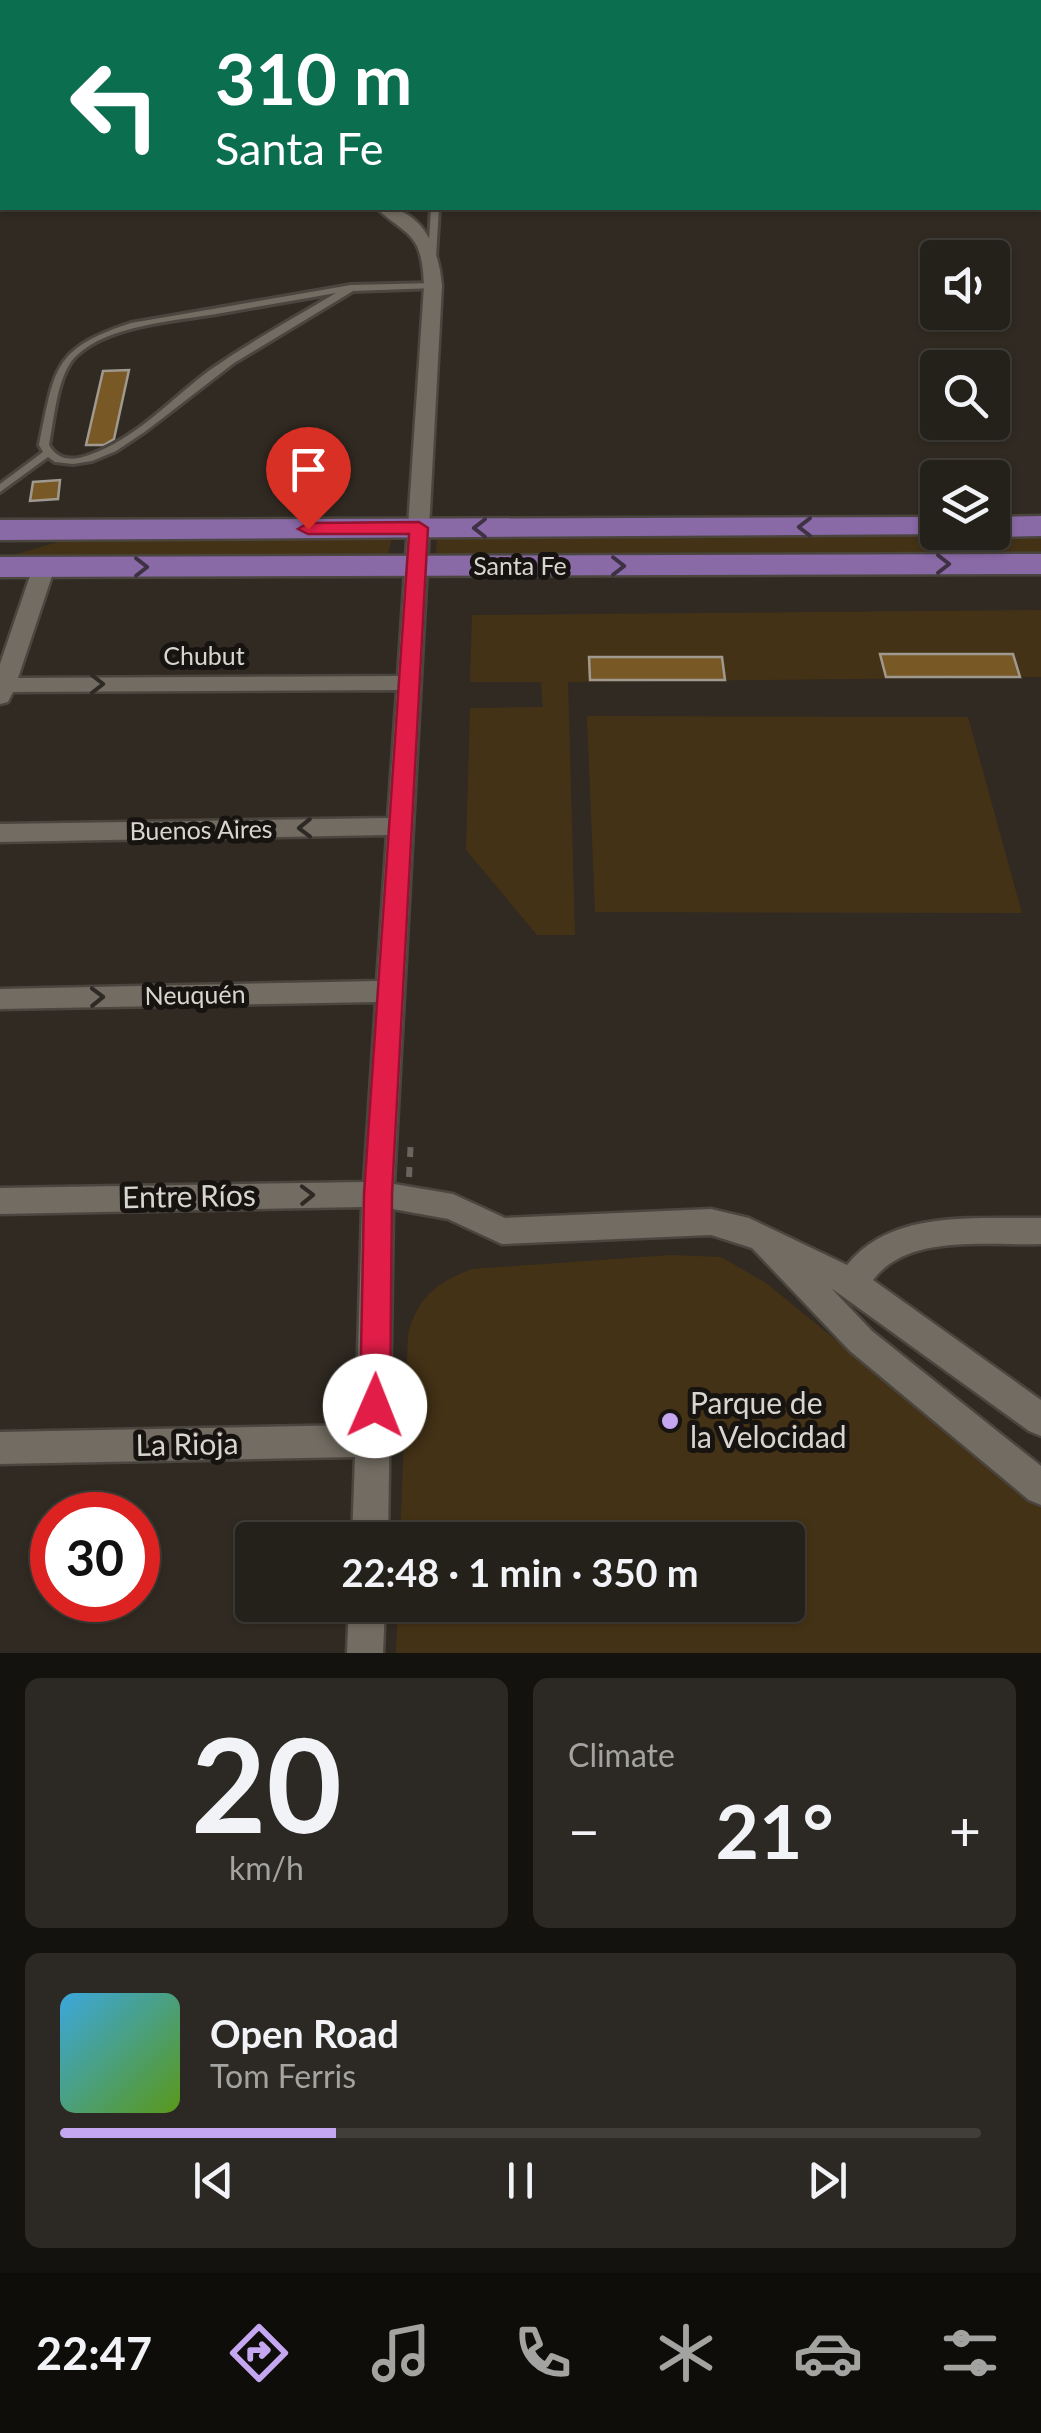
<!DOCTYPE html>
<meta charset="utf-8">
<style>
body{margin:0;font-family:Lato,sans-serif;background:#2c2823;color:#f1f3f6;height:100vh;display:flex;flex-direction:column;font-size:38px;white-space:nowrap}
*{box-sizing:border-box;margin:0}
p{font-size:32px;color:#a3a3a2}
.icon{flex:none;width:55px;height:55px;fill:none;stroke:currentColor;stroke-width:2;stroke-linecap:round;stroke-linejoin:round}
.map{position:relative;height:1653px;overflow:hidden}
.details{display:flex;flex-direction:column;gap:25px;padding:25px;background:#14120e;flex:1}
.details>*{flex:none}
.top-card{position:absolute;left:0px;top:0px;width:1042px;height:210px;box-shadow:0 2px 8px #0004,0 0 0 2px #413e39;background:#0b6e4f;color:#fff;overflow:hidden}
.buttons{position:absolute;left:920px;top:240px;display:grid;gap:20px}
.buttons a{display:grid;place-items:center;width:90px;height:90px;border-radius:10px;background:#24201a;box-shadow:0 2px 8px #0004,0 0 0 2px #413e39;font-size:50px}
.speed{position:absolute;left:30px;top:1492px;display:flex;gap:20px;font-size:50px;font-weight:700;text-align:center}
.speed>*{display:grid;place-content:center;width:130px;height:130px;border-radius:50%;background:#24201a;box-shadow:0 2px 8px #0004,0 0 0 2px #413e39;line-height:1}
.speed .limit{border:15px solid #d22;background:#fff;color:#111}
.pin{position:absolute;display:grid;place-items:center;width:85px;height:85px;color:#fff;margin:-102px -42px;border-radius:50% 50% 50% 0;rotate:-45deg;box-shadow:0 0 10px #0007}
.pin .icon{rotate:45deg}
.me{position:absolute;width:110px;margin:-55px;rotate:1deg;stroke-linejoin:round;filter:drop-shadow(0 0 8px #0008)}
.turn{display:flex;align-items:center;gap:35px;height:210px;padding:0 50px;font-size:45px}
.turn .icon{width:130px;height:130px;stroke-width:2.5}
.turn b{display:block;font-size:70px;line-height:85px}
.big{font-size:75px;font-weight:700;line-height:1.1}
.details .tile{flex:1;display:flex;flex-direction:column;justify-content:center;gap:15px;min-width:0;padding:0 35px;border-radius:15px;background:#2c2823}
.details .dial{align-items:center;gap:0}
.dial b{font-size:130px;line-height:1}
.song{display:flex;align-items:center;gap:30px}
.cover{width:120px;height:120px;border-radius:15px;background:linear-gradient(135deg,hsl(200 70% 55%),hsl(90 70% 35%))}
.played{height:10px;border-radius:5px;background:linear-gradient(90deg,#c5a7f1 30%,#413e39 30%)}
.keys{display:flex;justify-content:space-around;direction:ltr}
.heat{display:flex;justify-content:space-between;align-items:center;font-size:55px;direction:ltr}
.details .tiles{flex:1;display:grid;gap:25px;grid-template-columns:1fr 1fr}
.tile:last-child{grid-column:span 2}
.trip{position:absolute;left:235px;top:1522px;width:570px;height:100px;border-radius:10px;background:#24201a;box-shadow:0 2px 8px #0004,0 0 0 2px #413e39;font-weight:700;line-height:100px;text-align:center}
.tab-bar{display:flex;height:160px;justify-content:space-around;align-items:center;background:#0e0d0a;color:#a3a3a2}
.tab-bar .icon{width:70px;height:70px}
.tab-bar .active{color:#c5a7f1}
.tab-bar b{font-size:45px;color:#f1f3f6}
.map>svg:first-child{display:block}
</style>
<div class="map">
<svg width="1041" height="1653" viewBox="0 0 1041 1653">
<rect width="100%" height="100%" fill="#302a22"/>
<!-- green -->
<path fill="#443216" d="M1041,534V556L436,557L437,536Z
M75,537L392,538L387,558L0,559Z
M1041,610V677L568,682L575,935H537L466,850L470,708L543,707L541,682H470L472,615Z
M587,716L968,717L1022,913L595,912Z
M671,1255L721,1257L766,1283L1041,1507V1653H396L398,1605H788V1540H400L408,1334C418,1297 437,1282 472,1269Z"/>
<!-- building -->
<path fill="#785825" stroke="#a0998f" stroke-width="2.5" d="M129,370L114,439L104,445H86L103,371Z
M60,480L58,499L30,501L33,482Z
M880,654H1013L1020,677H886Z
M589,657H722L725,680H590Z"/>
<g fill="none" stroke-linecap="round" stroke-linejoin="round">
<!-- service casing -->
<g stroke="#4a453e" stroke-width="6">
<path id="service" d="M435,0H441V2H435Z
M601,0H607L608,2H602Z
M0,132H2V136H0Z
M431,208H439L436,257L432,260L428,257Z
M433,283L437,286L436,288L353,291L234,363L146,431L116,451L92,461L73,464L55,462L48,457L0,492V484L43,452L39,445C55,370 51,349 131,323L351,285ZM336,293C294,318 250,342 210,370C171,399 136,439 89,455C73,461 58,461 49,445C54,420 57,376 75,357C108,324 178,321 222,313C260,306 298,300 336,293Z"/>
</g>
<!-- minor casing -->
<g stroke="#4a453e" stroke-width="5">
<path id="minor" d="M376,208C421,205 439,247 442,286L394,1184L453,1194L505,1218L711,1209L749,1218L847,1265C891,1209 976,1219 1041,1218V1244C987,1246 908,1233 873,1280L1041,1400V1436L1029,1431L831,1288L872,1331L1041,1466V1505L1029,1500L850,1351L752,1248L711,1235L502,1244L448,1219L393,1209L388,1540H352L355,1457L0,1464V1432L356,1425L362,1207L0,1214V1188L364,1182L376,1002L0,1009V989L377,981L387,835L0,842V824L388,818L397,690L13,692L8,702L0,704V664L33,567L44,561L55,567L18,678L398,676L424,286C422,233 410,238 376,208Z
M349,1605H385L383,1653H347Z"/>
</g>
<!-- primary casing -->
<g stroke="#4a453e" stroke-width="5">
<path id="primary" d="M1041,516V536L992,537L979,532H992V517Z
M938,517V532L950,534L0,540V520Z
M1041,554V574L0,577V557Z"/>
</g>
<!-- path -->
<path stroke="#69645d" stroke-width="6" stroke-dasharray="10 10" stroke-linecap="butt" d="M409,1177L411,1138"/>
<!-- service -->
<use href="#service" fill="#726c62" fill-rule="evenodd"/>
<!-- minor -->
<use href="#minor" fill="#726c62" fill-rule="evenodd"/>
<!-- primary -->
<use href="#primary" fill="#8969a6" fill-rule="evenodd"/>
</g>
<!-- one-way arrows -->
<defs><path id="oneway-chevron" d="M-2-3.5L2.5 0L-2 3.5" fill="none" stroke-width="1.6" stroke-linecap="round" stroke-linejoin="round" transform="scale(2.5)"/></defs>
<g stroke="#3e3144">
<use href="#oneway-chevron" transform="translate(805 527) rotate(180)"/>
<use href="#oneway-chevron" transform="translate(480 528) rotate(180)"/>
<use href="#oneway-chevron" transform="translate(943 564)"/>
<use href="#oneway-chevron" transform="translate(618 566)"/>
<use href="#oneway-chevron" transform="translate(141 567)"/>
</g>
<g stroke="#2d2924">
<use href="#oneway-chevron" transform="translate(97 684)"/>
<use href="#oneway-chevron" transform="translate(305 828) rotate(179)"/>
<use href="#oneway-chevron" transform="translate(97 997) rotate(-1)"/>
<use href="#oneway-chevron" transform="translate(307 1195) rotate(-1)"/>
</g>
<!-- route -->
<path fill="#e11d48" stroke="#92132f" stroke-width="2.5" d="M419,522L428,528L392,1194L390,1406L385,1416L375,1420L364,1416L360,1406L364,1194L409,534H308L298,529L308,523Z"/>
<!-- markers -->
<circle fill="#c5a7f1" stroke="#161310" stroke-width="4" cx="670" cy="1421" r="10"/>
<g text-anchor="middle" stroke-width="10" stroke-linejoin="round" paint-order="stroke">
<!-- street labels -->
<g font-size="25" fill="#d8d4cf" stroke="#161310">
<text x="520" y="575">Santa Fe</text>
<text x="204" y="665">Chubut</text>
<text transform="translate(201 830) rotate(-1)" y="9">Buenos Aires</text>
<text transform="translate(195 995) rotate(-1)" y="9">Neuquén</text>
</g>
<!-- near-street labels -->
<g font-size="30" fill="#d8d4cf" stroke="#161310">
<text transform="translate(189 1197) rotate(-1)" y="10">Entre Ríos</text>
<text transform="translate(187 1445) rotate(-1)" y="10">La Rioja</text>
</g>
<!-- near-poi labels -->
<g font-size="30" fill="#d8d4cf" stroke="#161310" text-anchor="start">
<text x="690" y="1414">Parque de<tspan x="690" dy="34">la Velocidad</tspan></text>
</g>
</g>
</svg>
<div class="buttons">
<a><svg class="icon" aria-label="sound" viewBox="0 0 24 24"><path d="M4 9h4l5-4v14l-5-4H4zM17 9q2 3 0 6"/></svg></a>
<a><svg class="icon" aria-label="search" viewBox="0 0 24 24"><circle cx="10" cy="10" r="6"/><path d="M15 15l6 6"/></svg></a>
<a><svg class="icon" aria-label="layers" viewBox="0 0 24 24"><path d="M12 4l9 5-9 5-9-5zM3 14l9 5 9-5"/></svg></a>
</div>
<div class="speed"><div class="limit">30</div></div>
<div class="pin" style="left:308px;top:529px;background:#d93025"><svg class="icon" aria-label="arrive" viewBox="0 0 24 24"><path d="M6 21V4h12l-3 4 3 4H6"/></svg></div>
<svg class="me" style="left:375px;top:1406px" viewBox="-20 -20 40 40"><circle r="19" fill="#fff"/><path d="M0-13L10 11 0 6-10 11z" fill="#e11d48"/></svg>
<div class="trip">22:48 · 1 min · 350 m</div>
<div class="top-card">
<div class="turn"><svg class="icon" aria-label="left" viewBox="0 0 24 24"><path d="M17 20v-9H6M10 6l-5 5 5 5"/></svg><div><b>310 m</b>Santa Fe</div></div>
</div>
</div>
<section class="details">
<div class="tiles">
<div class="tile dial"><b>20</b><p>km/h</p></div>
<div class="tile"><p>Climate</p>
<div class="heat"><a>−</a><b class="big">21°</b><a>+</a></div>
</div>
<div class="tile">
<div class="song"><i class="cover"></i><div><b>Open Road</b><p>Tom Ferris</p></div></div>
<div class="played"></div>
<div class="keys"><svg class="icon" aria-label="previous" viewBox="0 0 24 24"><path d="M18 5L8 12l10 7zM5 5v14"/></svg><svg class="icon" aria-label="pause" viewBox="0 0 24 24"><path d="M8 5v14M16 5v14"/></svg><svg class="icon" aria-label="next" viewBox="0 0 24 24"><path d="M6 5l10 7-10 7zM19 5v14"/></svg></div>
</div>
</div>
</section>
<nav class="tab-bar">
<b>22:47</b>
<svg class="icon active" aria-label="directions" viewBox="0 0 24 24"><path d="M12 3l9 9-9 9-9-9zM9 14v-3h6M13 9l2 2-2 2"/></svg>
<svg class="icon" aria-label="music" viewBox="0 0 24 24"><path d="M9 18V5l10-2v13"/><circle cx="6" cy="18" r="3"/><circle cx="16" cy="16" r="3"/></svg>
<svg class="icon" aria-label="phone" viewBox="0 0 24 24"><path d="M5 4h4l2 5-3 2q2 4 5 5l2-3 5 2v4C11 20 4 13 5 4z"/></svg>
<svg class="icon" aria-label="climate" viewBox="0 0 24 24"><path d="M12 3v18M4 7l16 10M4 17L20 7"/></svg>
<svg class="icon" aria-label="car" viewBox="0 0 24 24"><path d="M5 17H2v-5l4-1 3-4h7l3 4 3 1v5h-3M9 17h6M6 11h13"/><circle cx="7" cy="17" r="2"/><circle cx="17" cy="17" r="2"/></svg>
<svg class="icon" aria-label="filters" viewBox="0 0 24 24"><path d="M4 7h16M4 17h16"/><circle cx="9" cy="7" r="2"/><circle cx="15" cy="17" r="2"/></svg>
</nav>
